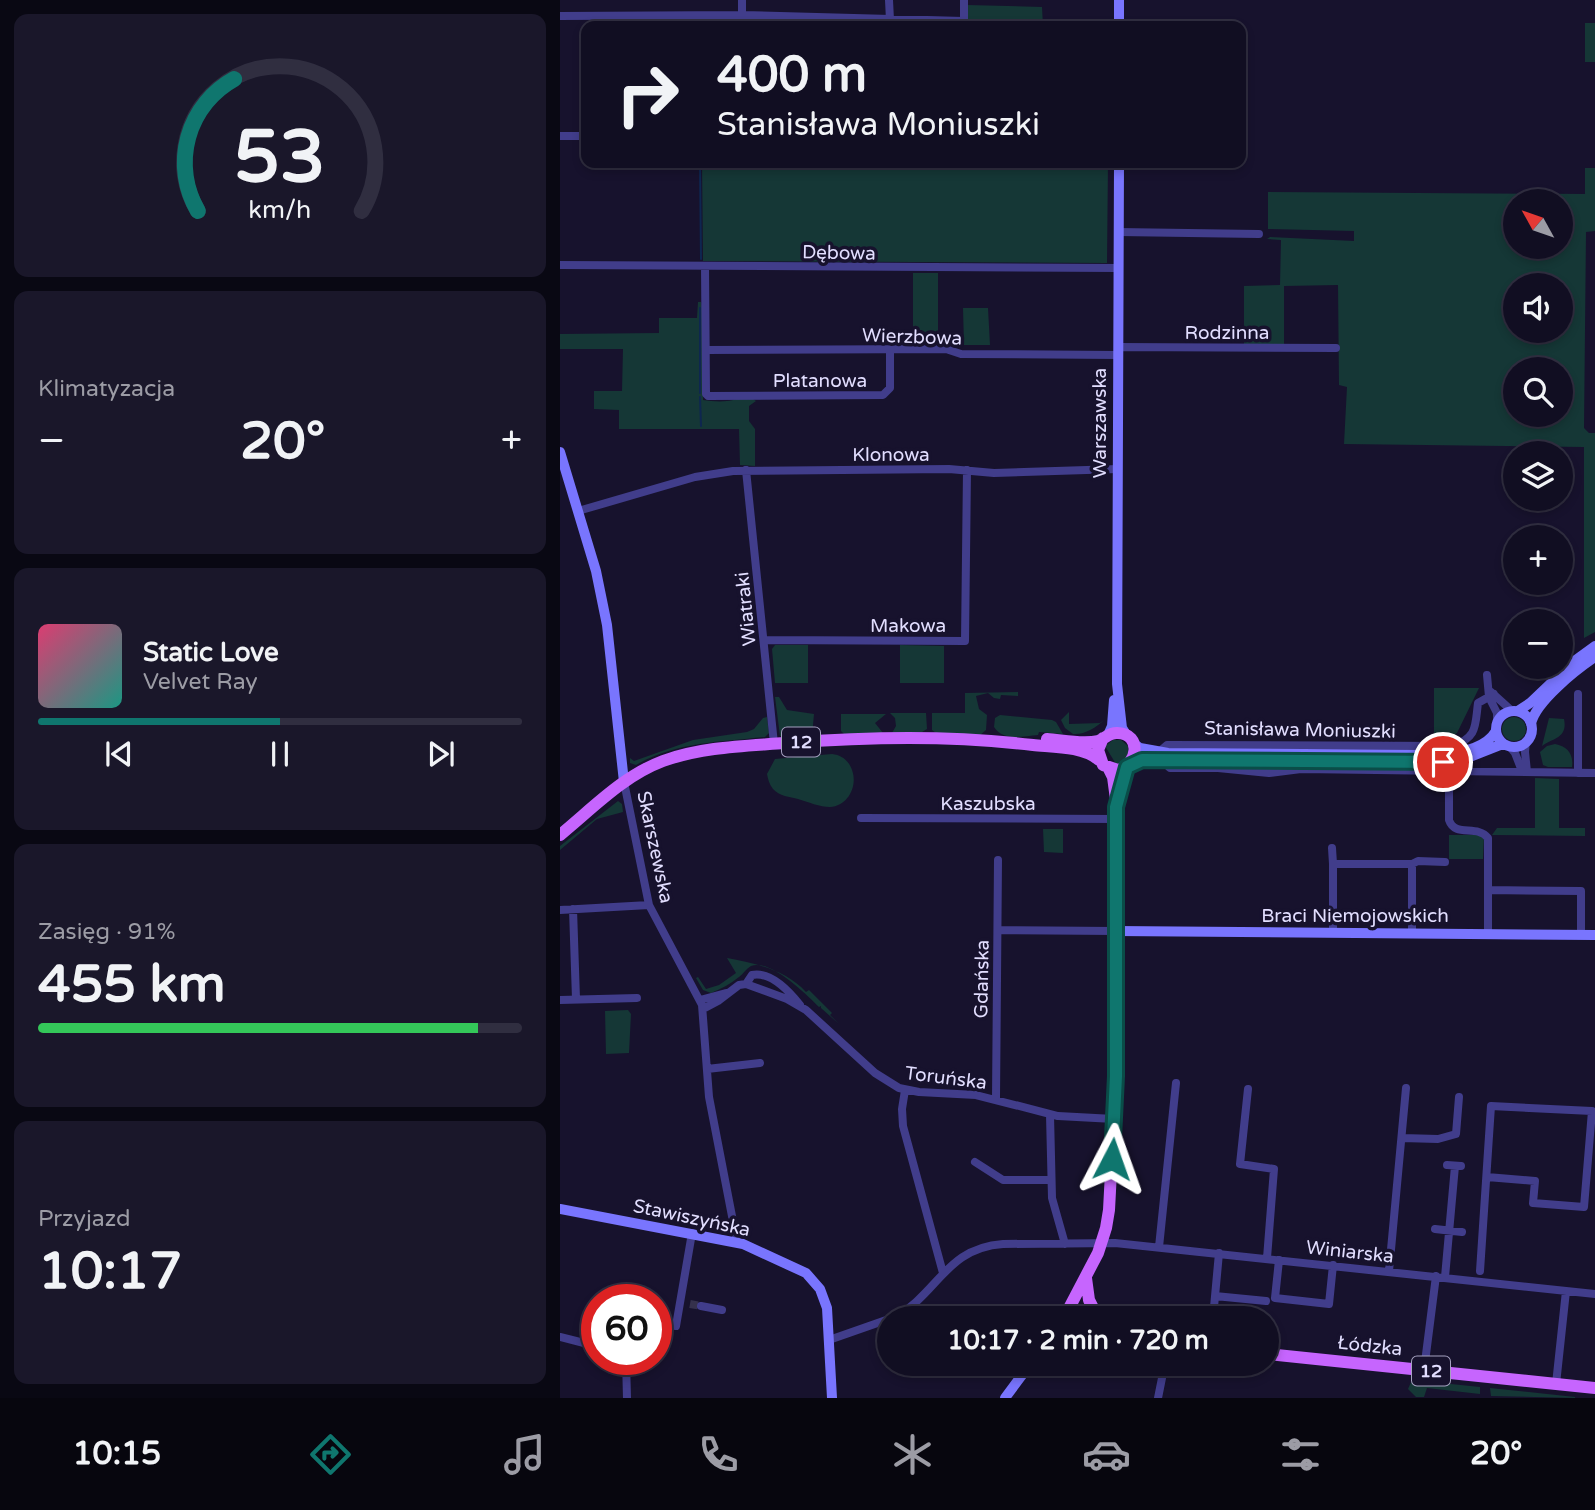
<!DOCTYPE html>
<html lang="pl">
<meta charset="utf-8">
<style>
body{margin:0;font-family:"Varela Round",sans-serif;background:#1a172a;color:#f1f3f6;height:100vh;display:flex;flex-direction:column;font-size:26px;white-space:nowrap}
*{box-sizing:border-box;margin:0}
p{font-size:23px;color:#9c9ca5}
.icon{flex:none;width:38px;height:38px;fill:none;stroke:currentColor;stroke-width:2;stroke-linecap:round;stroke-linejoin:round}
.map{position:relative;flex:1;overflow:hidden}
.side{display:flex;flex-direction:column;gap:14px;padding:14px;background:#090813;width:560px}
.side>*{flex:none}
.hud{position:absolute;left:21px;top:21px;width:665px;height:147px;border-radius:14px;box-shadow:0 4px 10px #0003,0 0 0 2px #302e40;background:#110e22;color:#f1f3f6;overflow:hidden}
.needle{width:46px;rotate:310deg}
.controls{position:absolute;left:943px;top:189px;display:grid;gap:14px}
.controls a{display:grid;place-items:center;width:70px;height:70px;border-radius:50%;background:#110e22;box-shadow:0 4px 10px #0003,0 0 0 2px #302e40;font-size:35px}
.speed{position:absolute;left:21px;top:1284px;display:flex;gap:14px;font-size:35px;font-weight:700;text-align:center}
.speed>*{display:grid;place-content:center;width:91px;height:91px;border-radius:50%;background:#110e22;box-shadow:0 4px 10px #0003,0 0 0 2px #302e40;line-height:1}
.speed .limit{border:10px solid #d22;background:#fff;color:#111}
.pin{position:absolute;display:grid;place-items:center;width:60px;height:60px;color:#fff;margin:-30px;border:4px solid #fff;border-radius:50%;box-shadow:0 2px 7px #0007}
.me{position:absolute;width:77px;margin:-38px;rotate:4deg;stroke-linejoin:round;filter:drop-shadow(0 0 5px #0008)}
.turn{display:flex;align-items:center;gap:24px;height:147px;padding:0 21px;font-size:32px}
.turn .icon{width:91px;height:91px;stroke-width:2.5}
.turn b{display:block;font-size:49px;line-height:60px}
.big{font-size:52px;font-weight:800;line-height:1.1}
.side .tile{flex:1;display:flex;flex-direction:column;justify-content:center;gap:10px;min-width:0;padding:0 24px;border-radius:14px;background:#1a172a}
.side .dial{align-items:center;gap:0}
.dial svg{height:182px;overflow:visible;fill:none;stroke:#302e40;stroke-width:7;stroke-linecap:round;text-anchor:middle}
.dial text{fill:#f1f3f6;stroke:none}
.song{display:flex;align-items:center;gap:21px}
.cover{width:84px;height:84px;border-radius:10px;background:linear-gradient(135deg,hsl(340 70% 55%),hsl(170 70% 35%))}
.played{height:7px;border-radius:4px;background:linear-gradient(90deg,#0f766e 50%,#302e40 50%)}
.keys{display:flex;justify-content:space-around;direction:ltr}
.heat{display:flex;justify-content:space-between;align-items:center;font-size:38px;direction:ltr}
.charge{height:10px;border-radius:5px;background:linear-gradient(90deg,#34c759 91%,#302e40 0)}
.trip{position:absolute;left:317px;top:1306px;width:402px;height:70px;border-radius:35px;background:#110e22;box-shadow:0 4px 10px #0003,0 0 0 2px #302e40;font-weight:800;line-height:70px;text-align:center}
.dock{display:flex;height:112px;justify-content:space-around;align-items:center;background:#07060e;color:#9c9ca5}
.dock .icon{width:49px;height:49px}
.dock .on{color:#0f766e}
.dock b{font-size:32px;color:#f1f3f6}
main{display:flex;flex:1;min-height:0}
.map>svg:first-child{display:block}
</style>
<main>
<section class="side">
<div class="tile dial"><svg viewBox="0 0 100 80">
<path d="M14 69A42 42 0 1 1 86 69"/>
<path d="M14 69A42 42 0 0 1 30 11" stroke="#0f766e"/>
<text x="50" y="56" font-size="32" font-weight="700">53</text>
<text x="50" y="72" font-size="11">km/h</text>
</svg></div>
<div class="tile"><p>Klimatyzacja</p>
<div class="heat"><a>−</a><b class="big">20°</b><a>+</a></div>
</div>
<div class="tile">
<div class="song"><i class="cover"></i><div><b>Static Love</b><p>Velvet Ray</p></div></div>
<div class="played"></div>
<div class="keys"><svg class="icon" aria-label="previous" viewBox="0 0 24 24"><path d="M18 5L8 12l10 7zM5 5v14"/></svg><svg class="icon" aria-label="pause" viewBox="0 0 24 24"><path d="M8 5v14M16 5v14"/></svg><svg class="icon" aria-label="next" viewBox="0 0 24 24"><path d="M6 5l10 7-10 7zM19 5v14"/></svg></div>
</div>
<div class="tile"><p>Zasięg · 91%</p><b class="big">455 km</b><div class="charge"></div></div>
<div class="tile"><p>Przyjazd</p><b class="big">10:17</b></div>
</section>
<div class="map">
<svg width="1035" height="1398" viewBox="0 0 1035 1398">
<rect width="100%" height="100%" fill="#17122d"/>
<!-- green -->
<path fill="#153736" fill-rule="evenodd" d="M407,5L482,7L483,26H405Z
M1025,23H1035V62H1025Z
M142,163H548L547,263L143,261Z
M1025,168H1035V231L1026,232L1024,428L1029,433H1035V632L1024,638V447L784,444L787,387L779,385L778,285L724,286V345H684V286L720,285L721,240L707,239L710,237L794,241V231L708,229V192L1025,194ZM956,201H1001V247H956ZM956,285H1001V331H956ZM956,369H1001V415H956Z
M353,273H378V345H353Z
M138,302H141L142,307L143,400C150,401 159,402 167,401C178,400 186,393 196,401L189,406V421L195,429V466L180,465L179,429H59V410L34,409V391H62L63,349H0V334L99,333V318H137Z
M403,308H428L430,345H404Z
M215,645H248V683H215L212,649Z
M340,645L384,646V683H340Z
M874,688H919L897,733L890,738L874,740Z
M458,692V696L441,695L440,699L434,698L428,693L416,696L419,709L427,715L426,730L419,736L376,733L372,730V713H405V693Z
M215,697H219L227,710L254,714L252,736H220Z
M509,712V724L540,723L544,720C536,728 524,735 513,734L505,728L501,720Z
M330,713H366L367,729L362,732L332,733L336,726L335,718Z
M281,714H326L315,723L323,733L284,734L281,731Z
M440,715L492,720L496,722L503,734L479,732L478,735C463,736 444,742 434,727L435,718Z
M942 729a12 12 0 1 1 24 0a12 12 0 1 1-24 0Z
M207,717L209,733L205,737C161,742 116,742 76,765L70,763V758L74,761L133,740L187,732L194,729L203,718Z
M989,718L1004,719C1008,738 993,738 982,746Z
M553,740H561L568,746L569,753L564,762L556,764L545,746Z
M995,744C1007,746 1014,754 1012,767H988L983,765L980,752L987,746Z
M272,754C282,755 289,761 292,770C298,786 288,806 270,807C260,807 248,802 238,799C230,797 219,796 213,789C209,784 208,779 207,774L215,759Z
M975,778L999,779V828H1025V836L932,835L937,828H975Z
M58,801L62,804L63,812L37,819L0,850V846Z
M483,829H503V853L484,852Z
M889,835H924L923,859H889Z
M167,958C195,963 226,970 246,992L249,990L272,1013L270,1015L279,1024L261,1008V1006L259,1007C247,995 210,958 191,966C186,969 183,974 179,977C170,984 161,989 151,993L143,990L136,978L138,977L146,989L159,985L176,973Z
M68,1010L71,1014L69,1053L46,1054L45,1011Z
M852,1380L920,1387V1394L867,1388L864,1397H856L848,1389Z
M930,1388L1015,1397V1398L931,1396Z"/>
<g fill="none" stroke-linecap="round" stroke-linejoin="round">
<!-- stream -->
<path stroke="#0e2650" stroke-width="2" d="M140,163L141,259
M140,393V308
M140,397L141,426"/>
<!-- street-tunnel -->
<path stroke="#35314c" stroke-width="8" stroke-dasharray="8 4" stroke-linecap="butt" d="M130,1304L141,1306"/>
<!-- street -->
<path stroke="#413d8b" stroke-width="8" d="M329,0L330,20
M404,0V23
M0,16L182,15L404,21
M182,26V0
M0,136H26
M558,232L699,234
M0,265L558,268
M145,266L146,394L148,396L323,395L330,388V349
M558,347L776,348
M146,350L386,349L401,354L558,355
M186,470L214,744
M18,511L135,477L173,471L389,469L434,473L558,469
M204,640L405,641L407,470
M927,675L929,697L937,713V721
M931,692L952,711
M966,741L965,752L967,772
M949,746L955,753L962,771
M599,752L607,745L892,746C918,738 915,725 918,703L934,694
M601,760L610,768H658L709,773L741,769L1035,773
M889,770V820C895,838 917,824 928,838V934
M1018,773V694
M64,782L89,905L142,1005L149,1097L177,1242
M301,818L556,819
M772,848L773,864
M852,864L858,861L885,862
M928,890L1021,891V935
M13,909L16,999
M0,910L89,905
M438,930L555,931
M773,933V864H852V933
M186,984L192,975C211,971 229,991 240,1005
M0,1000L77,998
M140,1000L166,993
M143,1009L158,1001L179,985L186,984L227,999L246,1010L315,1073L339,1088L359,1092L416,1095L498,1116L554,1119
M147,1069L200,1063
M688,1089L680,1164L714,1169L707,1258
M345,1090L342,1109L343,1126L383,1273
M436,1099L438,860
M490,1115L492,1198L505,1244
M842,1138L878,1139L896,1134L899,1097
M415,1162L443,1180H491
M887,1165L901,1166
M875,1229L902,1232
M599,1247L616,1083
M719,1260L715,1298L769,1304L773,1265
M829,1271L846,1088
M920,1271L931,1106L1032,1111L1024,1207L973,1203L975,1181L927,1177
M885,1277L895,1166
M655,1296L706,1301
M141,1306L162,1310
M333,1318C378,1295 385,1248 443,1244L555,1243L1035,1294
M653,1318L659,1253
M96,1323L116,1326L132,1233
M0,1337L24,1343H37
M269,1340L329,1319
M66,1360L67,1398
M864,1370L876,1276
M996,1384L1006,1291
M598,1398L605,1363"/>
<!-- secondary -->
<path stroke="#7975fe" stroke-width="10" d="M559,26V0
M559,163L557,684L562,728L567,736
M0,452L36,571L47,625L64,782
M958,711L970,703L1013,662L1035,646
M936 729a18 18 0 1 1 36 0a18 18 0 1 1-36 0Z
M971,724C975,702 1017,669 1035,657
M548,735L552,726L554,700
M573,743L580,748L608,753L875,755C894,754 925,750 936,731
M570,765L582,760L875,763L907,758L940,745H946
M555,931L1035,935
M0,1209L183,1244L246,1273L260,1289L267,1308L272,1398
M504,1318L506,1314L521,1318
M445,1398L471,1363"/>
<!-- primary -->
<path stroke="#c665fe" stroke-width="12" d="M487,739C502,740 523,745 538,741C545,739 549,732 558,733C582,734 578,765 558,770L543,765L538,750L543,738
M0,835C33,808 63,776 103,761C141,747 184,746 224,743C310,737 387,735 473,745C493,747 523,746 539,760
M526,1278L529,1300L538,1318
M508,1318L506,1314L538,1253L546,1228L549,1210L556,1076L557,807L553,777L549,769
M707,1354L1035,1388"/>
</g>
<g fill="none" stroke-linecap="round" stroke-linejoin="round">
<!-- route casing -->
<g stroke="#0a4d48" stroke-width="18">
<path id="route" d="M552,1159L556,1076V807L567,767L582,760L883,762"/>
</g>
<!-- route -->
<use href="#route" stroke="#0f766e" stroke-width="12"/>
</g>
<g text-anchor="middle" stroke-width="7" stroke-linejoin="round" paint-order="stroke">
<!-- shield labels -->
<g fill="#17122d" stroke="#a5a1c0" stroke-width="2">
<rect x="222" y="727.5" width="38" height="29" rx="5"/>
<rect x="852" y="1356.5" width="38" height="29" rx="5"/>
</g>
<g font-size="18" font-weight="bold" fill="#e2deff">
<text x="241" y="748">12</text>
<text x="871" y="1377">12</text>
</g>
<!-- street labels -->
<g font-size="19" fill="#e2deff" stroke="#17122d">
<text transform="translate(279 252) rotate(1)" y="7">Dębowa</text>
<text x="667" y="339">Rodzinna</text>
<text transform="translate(352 336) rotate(2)" y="7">Wierzbowa</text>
<text x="260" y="387">Platanowa</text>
<text transform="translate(539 423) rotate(-90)" y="7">Warszawska</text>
<text x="331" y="461">Klonowa</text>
<text transform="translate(185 609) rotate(-96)" y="7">Wiatraki</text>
<text x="348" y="632">Makowa</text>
<text transform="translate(740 729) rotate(1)" y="7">Stanisława Moniuszki</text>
<text x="428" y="810">Kaszubska</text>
<text transform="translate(96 847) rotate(78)" y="7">Skarszewska</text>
<text x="795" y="922">Braci Niemojowskich</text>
<text transform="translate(421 979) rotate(-89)" y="7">Gdańska</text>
<text transform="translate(386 1077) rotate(7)" y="7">Toruńska</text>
<text transform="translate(132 1217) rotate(12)" y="7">Stawiszyńska</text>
<text transform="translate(790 1251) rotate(6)" y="7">Winiarska</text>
<text transform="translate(810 1345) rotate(6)" y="7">Łódzka</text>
</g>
</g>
</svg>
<div class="controls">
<a><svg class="needle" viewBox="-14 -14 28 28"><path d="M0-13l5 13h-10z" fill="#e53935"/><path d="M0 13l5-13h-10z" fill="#9c9ca5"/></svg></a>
<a><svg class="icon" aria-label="sound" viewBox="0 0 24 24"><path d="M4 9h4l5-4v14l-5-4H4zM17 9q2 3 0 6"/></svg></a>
<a><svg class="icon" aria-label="search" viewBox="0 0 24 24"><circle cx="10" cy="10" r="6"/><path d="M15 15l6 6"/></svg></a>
<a><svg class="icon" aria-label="layers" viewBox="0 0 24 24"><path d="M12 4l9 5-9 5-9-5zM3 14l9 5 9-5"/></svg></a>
<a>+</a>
<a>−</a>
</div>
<div class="speed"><div class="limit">60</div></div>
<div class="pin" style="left:883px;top:762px;background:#d93025"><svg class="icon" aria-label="arrive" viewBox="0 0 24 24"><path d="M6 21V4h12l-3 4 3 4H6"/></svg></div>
<svg class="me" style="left:552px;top:1159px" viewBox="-20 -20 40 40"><path d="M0-17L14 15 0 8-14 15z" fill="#0f766e" stroke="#fff" stroke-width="4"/></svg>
<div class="trip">10:17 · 2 min · 720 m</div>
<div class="hud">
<div class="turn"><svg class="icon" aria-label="right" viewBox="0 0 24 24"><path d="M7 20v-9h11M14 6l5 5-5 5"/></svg><div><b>400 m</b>Stanisława Moniuszki</div></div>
</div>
</div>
</main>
<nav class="dock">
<b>10:15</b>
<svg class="icon on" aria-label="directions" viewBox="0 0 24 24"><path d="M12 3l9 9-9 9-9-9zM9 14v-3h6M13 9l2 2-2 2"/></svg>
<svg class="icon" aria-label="music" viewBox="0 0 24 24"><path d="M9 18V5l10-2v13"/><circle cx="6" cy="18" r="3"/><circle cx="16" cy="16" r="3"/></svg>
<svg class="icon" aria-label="phone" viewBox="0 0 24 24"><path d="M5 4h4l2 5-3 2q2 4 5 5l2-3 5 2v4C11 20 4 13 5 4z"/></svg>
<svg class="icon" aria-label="climate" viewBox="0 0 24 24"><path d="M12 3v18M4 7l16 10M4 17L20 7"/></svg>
<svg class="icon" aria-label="car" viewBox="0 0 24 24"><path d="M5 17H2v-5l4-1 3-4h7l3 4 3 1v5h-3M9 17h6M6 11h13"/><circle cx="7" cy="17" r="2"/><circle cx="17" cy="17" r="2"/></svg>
<svg class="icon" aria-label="filters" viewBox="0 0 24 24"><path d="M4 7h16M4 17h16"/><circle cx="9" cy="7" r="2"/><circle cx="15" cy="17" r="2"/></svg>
<b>20°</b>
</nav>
